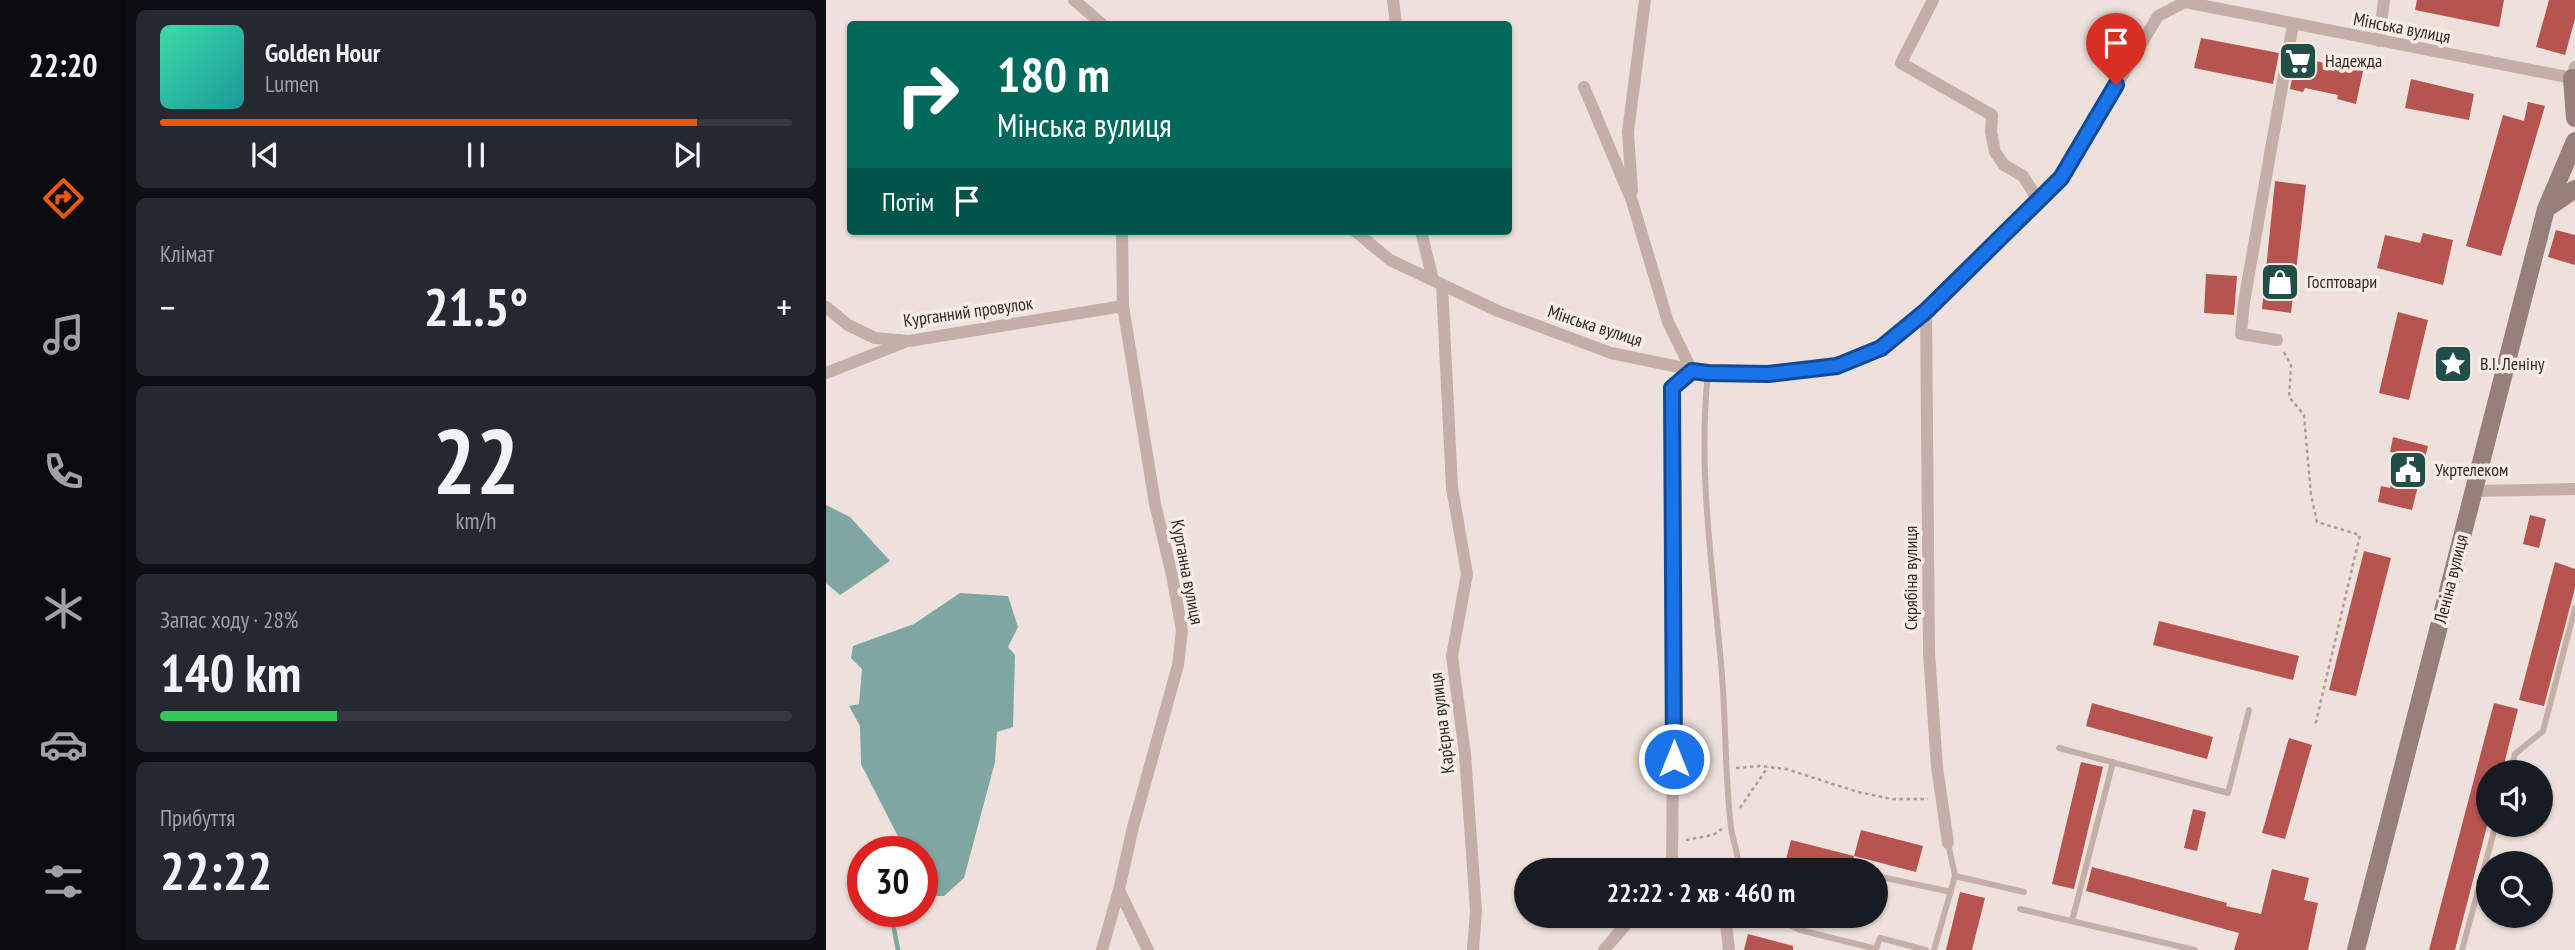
<!DOCTYPE html>
<html lang="uk">
<meta charset="utf-8">
<style>
body{margin:0;font-family:"PT Sans Narrow",sans-serif;background:#242831;color:#f1f3f6;height:100vh;display:flex;flex-direction:column;font-size:26px;white-space:nowrap}
*{box-sizing:border-box;margin:0}
p{font-size:23px;color:#9ea1a6}
.icon{flex:none;width:38px;height:38px;fill:none;stroke:currentColor;stroke-width:2;stroke-linecap:round;stroke-linejoin:round}
.map{position:relative;flex:1;overflow:hidden}
.side{display:flex;flex-direction:column;gap:10px;padding:10px;background:#0d0f14;width:700px}
.side>*{flex:none}
.banner{position:absolute;left:21px;top:21px;width:665px;height:214px;border-radius:7px;box-shadow:0 2px 5px #0004;background:#00695c;color:#fff;overflow:hidden}
.fabs{position:absolute;left:1650px;top:760px;display:grid;gap:14px}
.fabs a{display:grid;place-items:center;width:77px;height:77px;border-radius:50%;background:#171b24;box-shadow:0 2px 5px #0004;font-size:35px}
.speed{position:absolute;left:21px;top:836px;display:flex;gap:14px;font-size:35px;font-weight:700;text-align:center}
.speed>*{display:grid;place-content:center;width:91px;height:91px;border-radius:50%;background:#171b24;box-shadow:0 2px 5px #0004;line-height:1}
.speed .limit{border:10px solid #d22;background:#fff;color:#111}
.pin{position:absolute;display:grid;place-items:center;width:60px;height:60px;color:#fff;margin:-72px -30px;border-radius:50% 50% 50% 0;rotate:-45deg;box-shadow:0 0 7px #0007}
.pin .icon{rotate:45deg}
.me{position:absolute;width:77px;margin:-38px;rotate:0deg;stroke-linejoin:round;filter:drop-shadow(0 0 5px #0008)}
.turn{display:flex;align-items:center;gap:24px;height:147px;padding:0 35px;font-size:32px}
.turn .icon{width:91px;height:91px;stroke-width:2.5}
.turn b{display:block;font-size:49px;line-height:60px}
.then{display:flex;align-items:center;height:66px;padding:0 35px;background:#0003;gap:14px;font-size:26px}
.big{font-size:52px;font-weight:600;line-height:1.1}
.side .card{flex:1;display:flex;flex-direction:column;justify-content:center;gap:10px;min-width:0;padding:0 24px;border-radius:10px;background:#242831}
.side .dial{align-items:center;gap:0}
.dial b{font-size:91px;line-height:1}
.song{display:flex;align-items:center;gap:21px}
.cover{width:84px;height:84px;border-radius:10px;background:linear-gradient(135deg,hsl(160 70% 55%),hsl(180 70% 35%))}
.played{height:7px;border-radius:4px;background:linear-gradient(90deg,#ea580c 85%,#363941 85%)}
.keys{display:flex;justify-content:space-around;direction:ltr}
.heat{display:flex;justify-content:space-between;align-items:center;font-size:38px;direction:ltr}
.charge{height:10px;border-radius:5px;background:linear-gradient(90deg,#34c759 28%,#363941 0)}
.trip{position:absolute;left:688px;top:858px;width:374px;height:70px;border-radius:35px;background:#171b24;box-shadow:0 2px 5px #0004;font-weight:600;line-height:70px;text-align:center}
main{display:flex;flex:1;min-height:0}
.dock{display:flex;flex-direction:column;width:126px;justify-content:space-around;align-items:center;background:#090b0e;color:#9ea1a6}
.dock .icon{width:49px;height:49px}
.dock .current{color:#ea580c}
.dock b{font-size:32px;color:#f1f3f6}
.map>svg:first-child{display:block}
</style>
<main>
<nav class="dock">
<b>22:20</b>
<svg class="icon current" aria-label="directions" viewBox="0 0 24 24"><path d="M12 3l9 9-9 9-9-9zM9 14v-3h6M13 9l2 2-2 2"/></svg>
<svg class="icon" aria-label="music" viewBox="0 0 24 24"><path d="M9 18V5l10-2v13"/><circle cx="6" cy="18" r="3"/><circle cx="16" cy="16" r="3"/></svg>
<svg class="icon" aria-label="phone" viewBox="0 0 24 24"><path d="M5 4h4l2 5-3 2q2 4 5 5l2-3 5 2v4C11 20 4 13 5 4z"/></svg>
<svg class="icon" aria-label="climate" viewBox="0 0 24 24"><path d="M12 3v18M4 7l16 10M4 17L20 7"/></svg>
<svg class="icon" aria-label="car" viewBox="0 0 24 24"><path d="M5 17H2v-5l4-1 3-4h7l3 4 3 1v5h-3M9 17h6M6 11h13"/><circle cx="7" cy="17" r="2"/><circle cx="17" cy="17" r="2"/></svg>
<svg class="icon" aria-label="filters" viewBox="0 0 24 24"><path d="M4 7h16M4 17h16"/><circle cx="9" cy="7" r="2"/><circle cx="15" cy="17" r="2"/></svg>
</nav>
<section class="side">
<div class="card">
<div class="song"><i class="cover"></i><div><b>Golden Hour</b><p>Lumen</p></div></div>
<div class="played"></div>
<div class="keys"><svg class="icon" aria-label="previous" viewBox="0 0 24 24"><path d="M18 5L8 12l10 7zM5 5v14"/></svg><svg class="icon" aria-label="pause" viewBox="0 0 24 24"><path d="M8 5v14M16 5v14"/></svg><svg class="icon" aria-label="next" viewBox="0 0 24 24"><path d="M6 5l10 7-10 7zM19 5v14"/></svg></div>
</div>
<div class="card"><p>Клімат</p>
<div class="heat"><a>−</a><b class="big">21.5°</b><a>+</a></div>
</div>
<div class="card dial"><b>22</b><p>km/h</p></div>
<div class="card"><p>Запас ходу · 28%</p><b class="big">140 km</b><div class="charge"></div></div>
<div class="card"><p>Прибуття</p><b class="big">22:22</b></div>
</section>
<div class="map">
<svg width="1749" height="950" viewBox="0 0 1749 950">
<rect width="100%" height="100%" fill="#eee1db"/>
<!-- water -->
<path fill="#7da7a0" d="M0,505L24,517L64,561L14,595L0,583Z
M134,593L182,596L192,627L182,647L189,655L187,727L171,732L169,762L138,878L118,896H96V852H80L35,764L34,726L23,706L33,704L36,669L25,658L27,646L88,624Z"/>
<g fill="none" stroke-linecap="round" stroke-linejoin="round">
<!-- stream -->
<path stroke="#7da7a0" stroke-width="4.5" d="M72,950L67,924L78,912"/>
</g>
<!-- building -->
<path fill="#b65450" d="M1591,0H1678L1673,27L1589,10Z
M1723,0H1749V19L1739,55L1710,47Z
M1375,38L1453,53L1447,84L1368,68Z
M1470,57L1537,71L1530,104L1511,99L1512,95L1479,88L1477,92L1464,89Z
M1585,79L1648,94L1643,120L1579,108Z
M1702,102L1719,106L1675,256L1640,246L1677,115L1698,121Z
M1449,181L1480,185L1465,313L1436,309Z
M1730,230L1749,235V265L1722,257Z
M1597,233L1627,240L1617,285L1551,268L1559,235L1594,243Z
M1380,274L1411,276L1408,315L1378,313Z
M1572,312L1602,320L1583,400L1553,393Z
M1567,437L1602,446L1586,510L1552,502L1555,486L1564,488L1574,453L1564,452Z
M1704,515L1720,519L1713,548L1697,544Z
M1538,551L1565,558L1530,696L1503,690Z
M1729,562L1749,569V588L1718,706L1693,700Z
M1333,621L1473,656L1467,680L1327,645Z
M1266,703L1387,737L1381,759L1260,726Z
M1668,703L1692,709L1676,772H1662V822L1629,950H1603Z
M1463,738L1486,745L1459,839L1436,833Z
M1255,762L1277,767L1248,889L1226,884Z
M1367,809L1380,812L1371,851L1358,848Z
M1035,830L1097,846L1090,872L1028,856Z
M965,840L1028,856L1025,870H970L958,867Z
M1266,867L1401,903L1400,906L1435,914L1446,869L1483,878L1478,900L1492,903L1482,950H1408L1413,933L1260,891Z
M1134,892L1159,898L1146,950H1120Z
M922,934L967,946V950H918Z"/>
<g fill="none" stroke-linecap="round" stroke-linejoin="round">
<!-- path -->
<path stroke="#b09993" stroke-width="2.5" stroke-dasharray="3.5 3.5" stroke-linecap="butt" d="M1458,352L1465,365L1463,397L1478,415L1485,495L1491,522L1534,535L1489,726
M910,768L934,766L960,769L1032,792L1066,799H1102
M914,808L942,767
M860,840L887,835L896,829"/>
<!-- lane -->
<path stroke="#c4afa8" stroke-width="6" d="M882,373C871,475 888,574 896,675C900,726 899,777 905,828C907,842 913,855 913,870
M1233,748L1402,793L1423,710
M1684,772L1689,754L1717,731L1749,608
M1122,843L1129,876L1198,892
M1050,879L1051,876L1125,892
M1194,909L1369,950
M963,915L961,924L974,930L1050,949L1054,938L1100,950
M1246,921L1287,762
M1108,950L1129,876
M1636,950L1670,824"/>
<!-- street -->
<path stroke="#c4afa8" stroke-width="12" d="M248,0L276,24
M567,0L570,24
M1107,0L1075,63L1166,115L1165,132L1169,152L1178,165L1197,176L1212,200
M1553,41L1558,0
M758,87L806,201L842,322L866,371L846,388L848,629L846,870
M806,191L802,132L819,0
M296,231L297,306L329,504L346,575L356,630L352,665L307,827L293,890L322,950
M529,231L564,260L672,311L785,353L882,373L942,374L1011,366L1055,348L1100,311L1235,178L1332,16L1359,2L1746,78L1749,67
M595,231L607,280
M616,285L626,488L641,574L626,656L639,754L650,911L647,950
M0,307L22,325L49,338L83,341L297,306
M1100,311L1103,653L1111,767L1122,843
M1451,340L1415,334L1418,302L1467,24
M0,373L79,342
M1648,491L1749,489
M899,915L903,950
M276,950L293,890
M778,950L808,915"/>
<!-- secondary -->
<path stroke="#977f7a" stroke-width="18" d="M1749,118L1746,78L1749,80
M1720,209L1749,189
M1530,950L1720,209L1749,141"/>
</g>
<g fill="none" stroke-linecap="round" stroke-linejoin="round">
<!-- route casing -->
<g stroke="#114b97" stroke-width="18">
<path id="route" d="M848,759L846,388L866,371L882,373L942,374L1011,366L1055,348L1100,311L1235,178L1290,85"/>
</g>
<!-- route -->
<use href="#route" stroke="#1a73e8" stroke-width="12"/>
</g>
<!-- icons -->
<defs>
<g id="supermarket-square" transform="scale(2.0125)"><rect x="-9" y="-9" width="18" height="18" rx="4" fill="#224e48" stroke="#f6ece6"/><path d="M-6-5.5h2.5l.6 2H6L4.5 2H-2.5L-4.4-4H-6ZM-1.5 3.2a1.3 1.3 0 1 0 .1 0ZM3 3.2a1.3 1.3 0 1 0 .1 0Z" fill="#fff"/></g>
<g id="shop-square" transform="scale(2.0125)"><rect x="-9" y="-9" width="18" height="18" rx="4" fill="#224e48" stroke="#f6ece6"/><path d="M-5-2.5h2.3a2.7 3.5 0 0 1 5.4 0H5L5.5 6h-11ZM-1.5-2.5h3a1.5 2.3 0 0 0-3 0Z" fill="#fff"/></g>
<g id="sight-square" transform="scale(2.0125)"><rect x="-9" y="-9" width="18" height="18" rx="4" fill="#224e48" stroke="#f6ece6"/><path d="M0-6L1.8-2.2L6-1.7L2.9 1.2L3.7 5.4L0 3.3L-3.7 5.4L-2.9 1.2L-6-1.7L-1.8-2.2Z" fill="#fff"/></g>
<g id="civic-square" transform="scale(2.0125)"><rect x="-9" y="-9" width="18" height="18" rx="4" fill="#224e48" stroke="#f6ece6"/><path d="M-.6-6.5H3V-4.5H.6V-3L4-1V1h2V6H-6V1h2V-1L-.6-3ZM-1.2 2.5V6h2.4V2.5Z" fill="#fff"/></g>
</defs>
<g fill-rule="evenodd">
<use href="#supermarket-square" x="1472" y="61"/>
<use href="#shop-square" x="1454" y="282"/>
<use href="#sight-square" x="1627" y="364"/>
<use href="#civic-square" x="1582" y="470"/>
</g>
<g text-anchor="middle" stroke-width="7" stroke-linejoin="round" paint-order="stroke">
<!-- street labels -->
<g font-size="18" fill="#322927" stroke="#f6ece6">
<text transform="translate(1576 28) rotate(11)" y="6">Мінська вулиця</text>
<text transform="translate(142 312) rotate(-8)" y="6">Курганний провулок</text>
<text transform="translate(769 326) rotate(18)" y="6">Мінська вулиця</text>
<text transform="translate(361 572) rotate(79)" y="6">Курганна вулиця</text>
<text transform="translate(1085 578) rotate(-90)" y="6">Скрябіна вулиця</text>
<text transform="translate(1625 579) rotate(-76)" y="6">Леніна вулиця</text>
<text transform="translate(616 723) rotate(-97)" y="6">Кар’єрна вулиця</text>
</g>
<!-- poi labels -->
<g font-size="18" fill="#322927" stroke="#f6ece6" text-anchor="start">
<text x="1499" y="67">Надежда</text>
<text x="1481" y="288">Госптовари</text>
<text x="1654" y="370">В.І. Леніну</text>
<text x="1609" y="476">Укртелеком</text>
</g>
</g>
</svg>
<div class="fabs">
<a><svg class="icon" aria-label="sound" viewBox="0 0 24 24"><path d="M4 9h4l5-4v14l-5-4H4zM17 9q2 3 0 6"/></svg></a>
<a><svg class="icon" aria-label="search" viewBox="0 0 24 24"><circle cx="10" cy="10" r="6"/><path d="M15 15l6 6"/></svg></a>
</div>
<div class="speed"><div class="limit">30</div></div>
<div class="pin" style="left:1290px;top:85px;background:#d93025"><svg class="icon" aria-label="arrive" viewBox="0 0 24 24"><path d="M6 21V4h12l-3 4 3 4H6"/></svg></div>
<svg class="me" style="left:848px;top:759px" viewBox="-20 -20 40 40"><circle r="17" fill="#1a73e8" stroke="#fff" stroke-width="3"/><path d="M0-11L8 9 0 5-8 9z" fill="#fff"/></svg>
<div class="trip">22:22 · 2 хв · 460 m</div>
<div class="banner">
<div class="turn"><svg class="icon" aria-label="right" viewBox="0 0 24 24"><path d="M7 20v-9h11M14 6l5 5-5 5"/></svg><div><b>180 m</b>Мінська вулиця</div></div>
<div class="then">Потім<svg class="icon" aria-label="arrive" viewBox="0 0 24 24"><path d="M6 21V4h12l-3 4 3 4H6"/></svg></div>
</div>
</div>
</main>
